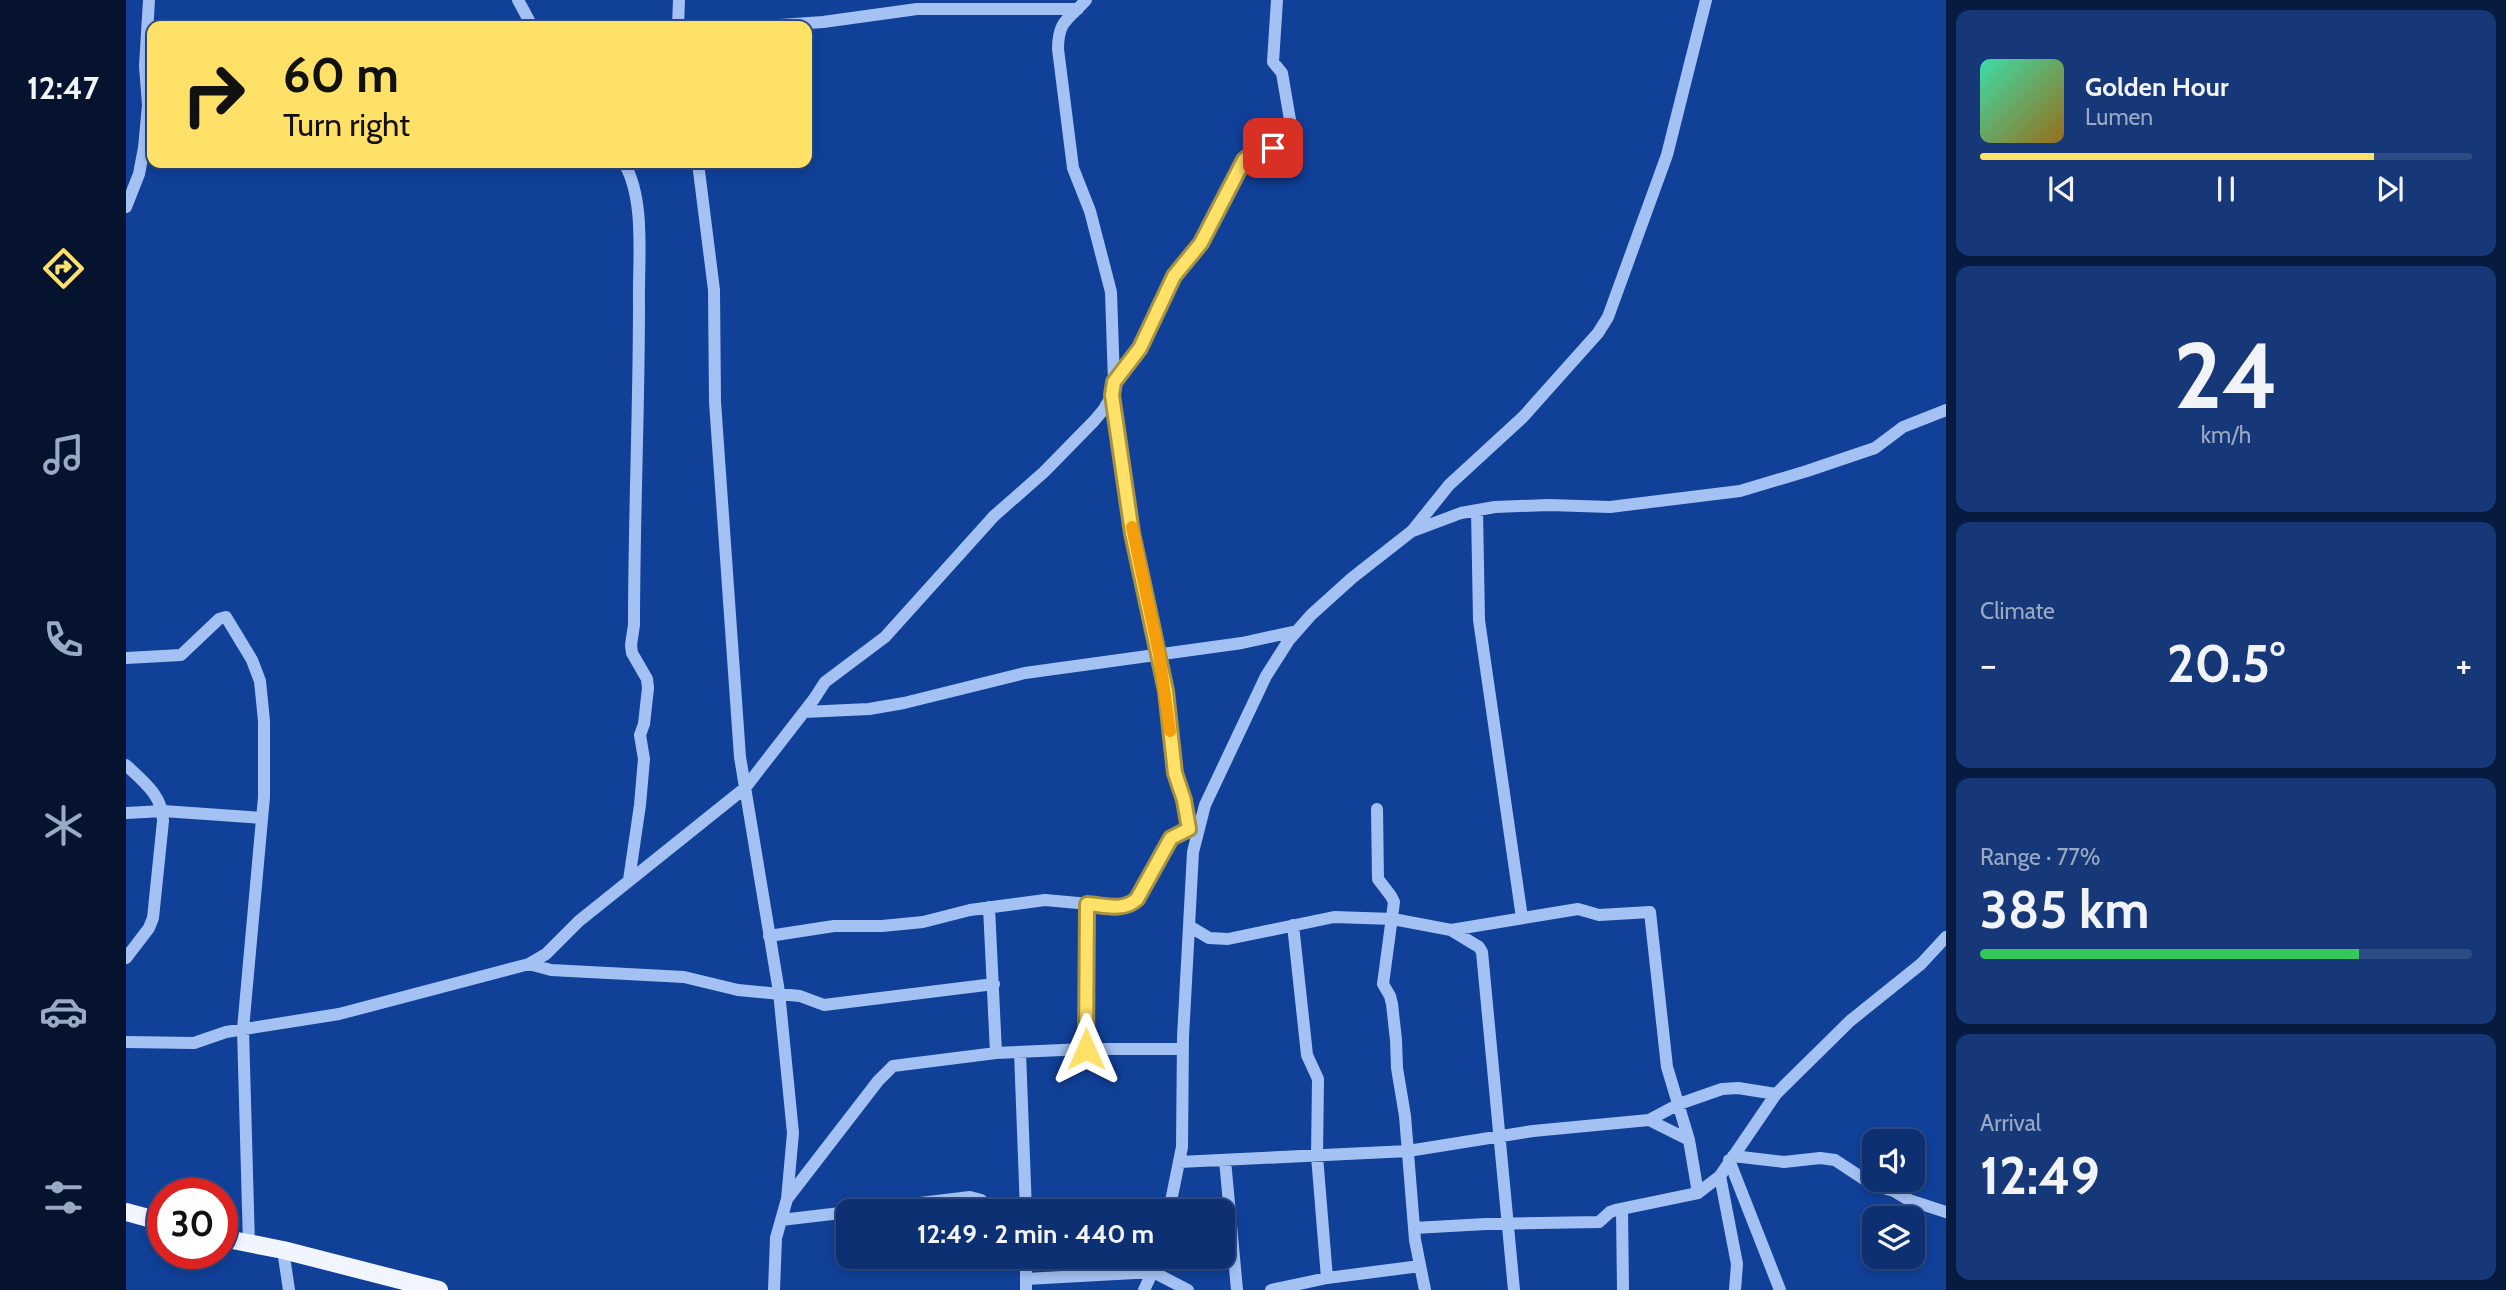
<!DOCTYPE html>
<meta charset="utf-8">
<style>
body{margin:0;font-family:Cabin,sans-serif;background:#163878;color:#f1f3f6;height:100vh;display:flex;flex-direction:column;font-size:26px;white-space:nowrap}
*{box-sizing:border-box;margin:0}
p{font-size:23px;color:#9aa9c4}
.icon{flex:none;width:38px;height:38px;fill:none;stroke:currentColor;stroke-width:2;stroke-linecap:round;stroke-linejoin:round}
.map{position:relative;flex:1;overflow:hidden}
.drawer{display:flex;flex-direction:column;gap:10px;padding:10px;background:#071a3f;width:560px}
.drawer>*{flex:none}
.top-card{position:absolute;left:21px;top:21px;width:665px;height:147px;border-radius:14px;box-shadow:0 4px 10px #0003,0 0 0 2px #2d4b85;background:#ffe167;color:#111;overflow:hidden}
.buttons{position:absolute;left:1736px;top:1129px;display:grid;gap:14px}
.buttons a{display:grid;place-items:center;width:63px;height:63px;border-radius:14px;background:#0d3073;box-shadow:0 4px 10px #0003,0 0 0 2px #2d4b85;font-size:35px}
.speed{position:absolute;left:21px;top:1178px;display:flex;gap:14px;font-size:35px;font-weight:700;text-align:center}
.speed>*{display:grid;place-content:center;width:91px;height:91px;border-radius:50%;background:#0d3073;box-shadow:0 4px 10px #0003,0 0 0 2px #2d4b85;line-height:1}
.speed .limit{border:10px solid #d22;background:#fff;color:#111}
.pin{position:absolute;display:grid;place-items:center;width:60px;height:60px;color:#fff;margin:-30px;border-radius:14px;box-shadow:0 4px 10px #0006}
.me{position:absolute;width:77px;margin:-38px;rotate:0deg;stroke-linejoin:round;filter:drop-shadow(0 0 5px #0008)}
.turn{display:flex;align-items:center;gap:24px;height:147px;padding:0 21px;font-size:32px}
.turn .icon{width:91px;height:91px;stroke-width:2.5}
.turn b{display:block;font-size:49px;line-height:60px}
.big{font-size:52px;font-weight:800;line-height:1.1}
.drawer .card{flex:1;display:flex;flex-direction:column;justify-content:center;gap:10px;min-width:0;padding:0 24px;border-radius:14px;background:#163878}
.drawer .dial{align-items:center;gap:0}
.dial b{font-size:91px;line-height:1}
.song{display:flex;align-items:center;gap:21px}
.cover{width:84px;height:84px;border-radius:10px;background:linear-gradient(135deg,hsl(160 70% 55%),hsl(40 70% 35%))}
.played{height:7px;border-radius:4px;background:linear-gradient(90deg,#ffe167 80%,#2d4b85 80%)}
.keys{display:flex;justify-content:space-around;direction:ltr}
.heat{display:flex;justify-content:space-between;align-items:center;font-size:38px;direction:ltr}
.charge{height:10px;border-radius:5px;background:linear-gradient(90deg,#34c759 77%,#2d4b85 0)}
.trip{position:absolute;left:710px;top:1199px;width:399px;height:70px;border-radius:14px;background:#0d3073;box-shadow:0 4px 10px #0003,0 0 0 2px #2d4b85;font-weight:800;line-height:70px;text-align:center}
main{display:flex;flex:1;min-height:0}
.tabs{display:flex;flex-direction:column;width:126px;justify-content:space-around;align-items:center;background:#05132e;color:#9aa9c4}
.tabs .icon{width:49px;height:49px}
.tabs .on{color:#ffe167}
.tabs b{font-size:32px;color:#f1f3f6}
.map>svg:first-child{display:block}
</style>
<main>
<nav class="tabs">
<b>12:47</b>
<svg class="icon on" aria-label="directions" viewBox="0 0 24 24"><path d="M12 3l9 9-9 9-9-9zM9 14v-3h6M13 9l2 2-2 2"/></svg>
<svg class="icon" aria-label="music" viewBox="0 0 24 24"><path d="M9 18V5l10-2v13"/><circle cx="6" cy="18" r="3"/><circle cx="16" cy="16" r="3"/></svg>
<svg class="icon" aria-label="phone" viewBox="0 0 24 24"><path d="M5 4h4l2 5-3 2q2 4 5 5l2-3 5 2v4C11 20 4 13 5 4z"/></svg>
<svg class="icon" aria-label="climate" viewBox="0 0 24 24"><path d="M12 3v18M4 7l16 10M4 17L20 7"/></svg>
<svg class="icon" aria-label="car" viewBox="0 0 24 24"><path d="M5 17H2v-5l4-1 3-4h7l3 4 3 1v5h-3M9 17h6M6 11h13"/><circle cx="7" cy="17" r="2"/><circle cx="17" cy="17" r="2"/></svg>
<svg class="icon" aria-label="filters" viewBox="0 0 24 24"><path d="M4 7h16M4 17h16"/><circle cx="9" cy="7" r="2"/><circle cx="15" cy="17" r="2"/></svg>
</nav>
<div class="map">
<svg width="1820" height="1290" viewBox="0 0 1820 1290">
<rect width="100%" height="100%" fill="#114099"/>
<g fill="none" stroke-linecap="round" stroke-linejoin="round">
<!-- minor -->
<path stroke="#a4c1f4" stroke-width="12" d="M392,0L406,26
M960,0C944,19 932,19 932,49L947,168L964,211L985,292L988,382
M552,26L553,0
M640,26L697,22L791,9H952
M498,163C520,200 512,262 513,304C513,411 508,518 508,625L505,645L506,653L521,679L522,688L518,724L514,735L518,759L514,805L503,880
M572,163L588,290L589,402L614,757L653,992L667,1133L661,1199L650,1238L648,1290
M0,207L13,174L18,148L22,105L19,66L23,0
M986,395L1006,533L1040,691L1049,773L1058,800L1063,829
M1351,510L1353,620L1396,918
M1287,531L1335,513L1369,507L1423,505L1484,507L1614,491L1681,471L1749,448L1777,427L1820,410
M0,658L55,655L93,619L100,617L126,660L134,681L138,721V797L117,1029L123,1245
M678,712L743,709L778,703L899,673L1116,643L1171,631
M0,765C17,781 37,796 37,821L27,918L23,928L0,958
M1251,809L1252,879L1265,896L1268,902L1257,984L1264,996L1266,1004L1270,1040L1271,1068L1279,1116L1289,1240L1299,1290
M0,813L37,811L136,818
M863,907L870,1053
M1167,925L1181,1055L1192,1079L1191,1156L1201,1278
M1063,926L1083,938L1102,939L1208,917L1267,919L1325,930L1452,909L1473,915L1524,912L1541,1067L1563,1140L1572,1193
M1325,930L1353,947L1356,952L1388,1290
M643,936L708,926H756L797,922L844,910L919,900L997,907L1004,905L1011,899L1045,838L1072,825
M403,964L425,970L558,977L612,990L674,996L698,1005L868,984
M0,1042L68,1043L100,1032L213,1014L403,964L420,954L453,921L619,788L688,699L699,682L759,637L868,516L918,472L968,421L978,409L986,395L988,382L1020,338L1048,277L1075,243L1118,160L1128,152L1168,143L1156,73L1147,62L1151,0
M960,1049L961,904
M894,1052L900,1211
M1523,1120L1563,1140
M1607,1156L1658,1162L1694,1158L1709,1160L1747,1185L1768,1191L1783,1200L1820,1212
M1099,1160L1111,1290
M1603,1160L1654,1290
M1053,1162L1282,1151L1407,1131L1523,1120L1553,1104L1596,1089L1612,1088L1650,1094
M1594,1176L1611,1264L1609,1290
M661,1199L752,1081L767,1066L870,1053L960,1049H1056
M1496,1209L1497,1290
M728,1211L844,1197L855,1200L866,1211
M1043,1211L1056,1147L1057,1037L1067,852L1079,805L1140,676L1163,640L1185,615L1226,578L1286,531L1323,485L1397,417L1472,333L1482,317L1541,155L1580,0
M655,1220L723,1212
M1288,1228L1360,1224L1473,1222L1484,1212L1490,1210L1572,1193L1594,1176L1650,1094L1724,1021L1795,964L1820,937
M157,1250L163,1290
M900,1256V1290
M900,1279L1027,1272L1062,1290
M1018,1290L1034,1256
M1145,1290L1201,1278L1294,1266"/>
<!-- major -->
<path stroke="#f1f5ff" stroke-width="18" d="M0,1212L37,1222
M96,1238L157,1250L313,1290"/>
</g>
<g fill="none" stroke-linecap="round" stroke-linejoin="round">
<!-- route casing -->
<g stroke="#a69243" stroke-width="18">
<path id="route" d="M960,1049L961,904C978,905 997,912 1011,899L1045,838L1063,829L1058,800L1049,773L1040,691L1006,533L986,395L988,382L1014,348L1048,276L1075,243L1118,160L1128,152L1147,148"/>
</g>
<!-- route -->
<use href="#route" stroke="#ffe167" stroke-width="12"/>
<!-- slow -->
<path stroke="#f59e0b" stroke-width="12" d="M1006,527L1033,654L1044,731"/>
</g>
</svg>
<div class="buttons">
<a><svg class="icon" aria-label="sound" viewBox="0 0 24 24"><path d="M4 9h4l5-4v14l-5-4H4zM17 9q2 3 0 6"/></svg></a>
<a><svg class="icon" aria-label="layers" viewBox="0 0 24 24"><path d="M12 4l9 5-9 5-9-5zM3 14l9 5 9-5"/></svg></a>
</div>
<div class="speed"><div class="limit">30</div></div>
<div class="pin" style="left:1147px;top:148px;background:#d93025"><svg class="icon" aria-label="arrive" viewBox="0 0 24 24"><path d="M6 21V4h12l-3 4 3 4H6"/></svg></div>
<svg class="me" style="left:960px;top:1049px" viewBox="-20 -20 40 40"><path d="M0-17L14 15 0 8-14 15z" fill="#ffe167" stroke="#fff" stroke-width="4"/></svg>
<div class="trip">12:49 · 2 min · 440 m</div>
<div class="top-card">
<div class="turn"><svg class="icon" aria-label="right" viewBox="0 0 24 24"><path d="M7 20v-9h11M14 6l5 5-5 5"/></svg><div><b>60 m</b>Turn right</div></div>
</div>
</div>
<section class="drawer">
<div class="card">
<div class="song"><i class="cover"></i><div><b>Golden Hour</b><p>Lumen</p></div></div>
<div class="played"></div>
<div class="keys"><svg class="icon" aria-label="previous" viewBox="0 0 24 24"><path d="M18 5L8 12l10 7zM5 5v14"/></svg><svg class="icon" aria-label="pause" viewBox="0 0 24 24"><path d="M8 5v14M16 5v14"/></svg><svg class="icon" aria-label="next" viewBox="0 0 24 24"><path d="M6 5l10 7-10 7zM19 5v14"/></svg></div>
</div>
<div class="card dial"><b>24</b><p>km/h</p></div>
<div class="card"><p>Climate</p>
<div class="heat"><a>−</a><b class="big">20.5°</b><a>+</a></div>
</div>
<div class="card"><p>Range · 77%</p><b class="big">385 km</b><div class="charge"></div></div>
<div class="card"><p>Arrival</p><b class="big">12:49</b></div>
</section>
</main>
